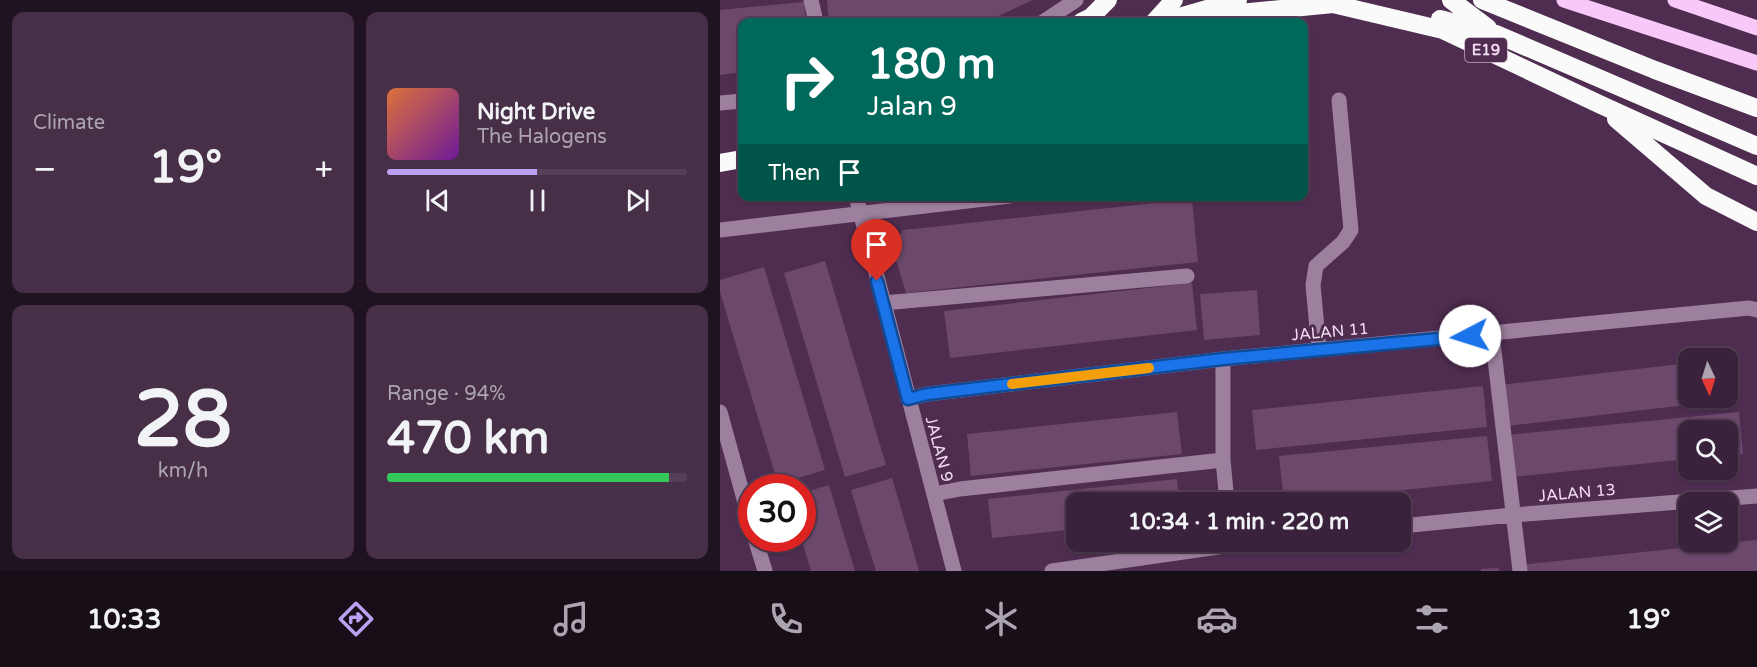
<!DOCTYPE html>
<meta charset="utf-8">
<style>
body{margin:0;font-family:"Varela Round",sans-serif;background:#462f47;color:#f1f3f6;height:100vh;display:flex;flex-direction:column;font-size:22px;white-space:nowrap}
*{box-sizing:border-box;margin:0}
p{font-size:20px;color:#aca4af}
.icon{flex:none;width:33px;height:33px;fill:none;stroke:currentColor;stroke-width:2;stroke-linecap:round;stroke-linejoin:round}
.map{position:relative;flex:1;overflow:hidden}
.drawer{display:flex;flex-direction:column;gap:12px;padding:12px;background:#201321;width:720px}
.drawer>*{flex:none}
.banner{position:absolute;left:18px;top:18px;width:570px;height:183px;border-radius:12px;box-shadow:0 2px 4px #0004,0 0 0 2px #543f56;background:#00695c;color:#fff;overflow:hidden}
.needle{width:39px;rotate:176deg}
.fabs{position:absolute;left:958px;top:348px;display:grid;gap:12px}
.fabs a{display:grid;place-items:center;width:60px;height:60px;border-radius:12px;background:#3b223c;box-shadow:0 2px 4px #0004,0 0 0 2px #543f56;font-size:30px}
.speed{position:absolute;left:18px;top:474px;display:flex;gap:12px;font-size:30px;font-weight:700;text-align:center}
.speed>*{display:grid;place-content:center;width:78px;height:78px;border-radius:50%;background:#3b223c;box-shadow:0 2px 4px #0004,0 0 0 2px #543f56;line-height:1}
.speed .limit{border:9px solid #d22;background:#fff;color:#111}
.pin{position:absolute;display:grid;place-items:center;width:51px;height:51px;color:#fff;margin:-62px -26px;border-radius:50% 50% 50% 0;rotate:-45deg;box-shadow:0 0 6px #0007}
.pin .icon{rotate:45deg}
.me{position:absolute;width:66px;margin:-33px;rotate:265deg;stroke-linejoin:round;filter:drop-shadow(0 0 4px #0008)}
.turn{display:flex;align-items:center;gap:21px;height:126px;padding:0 30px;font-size:27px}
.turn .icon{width:78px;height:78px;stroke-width:2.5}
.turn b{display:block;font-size:42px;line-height:51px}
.then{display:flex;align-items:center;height:57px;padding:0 30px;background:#0003;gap:12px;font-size:22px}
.big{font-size:45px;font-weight:700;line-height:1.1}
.drawer .widget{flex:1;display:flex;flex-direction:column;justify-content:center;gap:9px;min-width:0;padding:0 21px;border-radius:12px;background:#462f47}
.drawer .dial{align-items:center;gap:0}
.dial b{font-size:78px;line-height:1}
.song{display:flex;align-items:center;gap:18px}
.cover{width:72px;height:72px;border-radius:9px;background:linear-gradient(135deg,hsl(20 70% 55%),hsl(280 70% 35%))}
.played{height:6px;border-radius:3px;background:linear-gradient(90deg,#bca0f2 50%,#543f56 50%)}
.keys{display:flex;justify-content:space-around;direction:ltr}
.heat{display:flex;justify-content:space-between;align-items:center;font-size:33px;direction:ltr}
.charge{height:9px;border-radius:4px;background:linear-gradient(90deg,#34c759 94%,#543f56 0)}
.drawer .tiles{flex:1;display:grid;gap:12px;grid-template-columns:repeat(2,1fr)}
.trip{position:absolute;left:346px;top:492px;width:345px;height:60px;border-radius:12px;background:#3b223c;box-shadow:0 2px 4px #0004,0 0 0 2px #543f56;font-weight:700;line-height:60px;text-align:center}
.tabs{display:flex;height:96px;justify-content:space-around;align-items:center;background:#180e18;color:#aca4af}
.tabs .icon{width:42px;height:42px}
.tabs .active{color:#bca0f2}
.tabs b{font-size:27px;color:#f1f3f6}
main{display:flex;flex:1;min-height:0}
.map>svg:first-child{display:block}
</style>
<main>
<section class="drawer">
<div class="tiles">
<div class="widget"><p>Climate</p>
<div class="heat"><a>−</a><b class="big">19°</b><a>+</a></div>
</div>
<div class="widget">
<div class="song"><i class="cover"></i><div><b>Night Drive</b><p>The Halogens</p></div></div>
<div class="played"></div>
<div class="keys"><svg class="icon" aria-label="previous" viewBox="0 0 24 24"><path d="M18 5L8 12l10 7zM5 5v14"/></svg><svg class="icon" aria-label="pause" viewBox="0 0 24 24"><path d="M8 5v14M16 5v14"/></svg><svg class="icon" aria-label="next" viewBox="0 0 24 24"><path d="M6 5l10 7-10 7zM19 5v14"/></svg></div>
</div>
<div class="widget dial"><b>28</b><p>km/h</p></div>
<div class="widget"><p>Range · 94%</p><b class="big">470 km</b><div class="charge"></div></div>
</div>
</section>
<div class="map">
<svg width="1037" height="571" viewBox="0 0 1037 571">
<rect width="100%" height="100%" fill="#4f2d50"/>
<!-- building -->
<path fill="#6c486d" d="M107,0H313L265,22H109Z
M84,2L86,22H22V72L0,75V10Z
M584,159H585L586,177L584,178Z
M472,199L478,262L186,293L172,247L183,230Z
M105,261L166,465L125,477L64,273Z
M44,267L105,470L58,484L0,292V280Z
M472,283L477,330L230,358L224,311Z
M537,290L540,335L484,340L480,294Z
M1008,358H1012L1017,399L786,426L781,385L969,363V398H1008Z
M763,386L767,427L536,450L532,410Z
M457,412L462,454L251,476L247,434Z
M1019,412L1023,454L1008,455V430H969V459L791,477L787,435Z
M767,436L772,481L564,502L559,456Z
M172,478L190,539L199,571H156L143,530L131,490Z
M457,479L459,502H357V529L272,538L268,499Z
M109,485L121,525L135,571H91L81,538H82V493Z
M1037,540V571H800V565Z
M779,568V571H761V569Z"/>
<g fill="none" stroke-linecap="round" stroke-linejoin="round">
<!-- minor -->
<path stroke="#9d809e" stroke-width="15" d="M91,0L96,22
M323,22L356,0
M0,103L22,101
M136,196L234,571
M0,230L290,196
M163,303L467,276
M772,334L800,571
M599,350L593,285L596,266L623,242L631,230L619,100
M503,359V460L507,502
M188,399L208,394L503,359L1029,308L1037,310
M0,412L32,528
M214,494L240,489L503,460
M681,526L793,515L1037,496
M35,538L45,571
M332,571L533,542"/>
<!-- major -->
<path stroke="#f8c8f9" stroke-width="15" d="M844,0L1037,63
M955,0L1037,28"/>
<!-- highway -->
<path stroke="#fafafa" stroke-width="18" d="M731,0L768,28
M762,0L935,70L1037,108
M720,19L776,34L1037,146
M361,22L371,17L388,0
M434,22L454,0
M442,22L518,0
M477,22L520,13L613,4L723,30L879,104L1037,176
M896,119L986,196L1037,222
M0,163L22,159"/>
</g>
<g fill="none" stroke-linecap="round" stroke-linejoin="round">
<!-- route casing -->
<g stroke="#114b97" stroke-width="15">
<path id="route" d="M157,281L188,399L208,394L503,359L750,336"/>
</g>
<!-- route -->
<use href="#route" stroke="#1a73e8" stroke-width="10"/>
<!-- slow -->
<path stroke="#f59e0b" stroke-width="10" d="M292,384L429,368"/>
</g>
<g text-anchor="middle" stroke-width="6" stroke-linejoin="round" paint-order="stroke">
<!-- shield labels -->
<rect fill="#4f2d50" stroke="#c1a8c1" stroke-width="1.5" x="745" y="38" width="42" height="24" rx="4.5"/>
<g font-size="15" font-weight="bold" fill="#f2dcf2">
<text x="766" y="55">E19</text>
</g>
<!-- street labels -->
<g font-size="16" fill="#f2dcf2" stroke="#4f2d50">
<text transform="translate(610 331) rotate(-5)" y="6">JALAN 11</text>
<text transform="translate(220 449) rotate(75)" y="6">JALAN 9</text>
<text transform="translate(857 492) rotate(-5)" y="6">JALAN 13</text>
</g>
</g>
</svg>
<div class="fabs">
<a><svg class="needle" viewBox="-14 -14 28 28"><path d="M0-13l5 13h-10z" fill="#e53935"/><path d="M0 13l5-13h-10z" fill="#aca4af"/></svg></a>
<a><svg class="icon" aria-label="search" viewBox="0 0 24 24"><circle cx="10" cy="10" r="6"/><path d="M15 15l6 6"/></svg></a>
<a><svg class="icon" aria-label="layers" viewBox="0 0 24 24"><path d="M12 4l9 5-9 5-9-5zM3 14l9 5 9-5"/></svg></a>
</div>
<div class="speed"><div class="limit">30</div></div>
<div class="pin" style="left:157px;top:281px;background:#d93025"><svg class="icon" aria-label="arrive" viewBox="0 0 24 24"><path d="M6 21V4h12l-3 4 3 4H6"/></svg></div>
<svg class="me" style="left:750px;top:336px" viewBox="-20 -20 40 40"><circle r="19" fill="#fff"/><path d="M0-13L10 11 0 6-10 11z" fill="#1a73e8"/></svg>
<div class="trip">10:34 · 1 min · 220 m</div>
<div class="banner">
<div class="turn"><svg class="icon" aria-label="right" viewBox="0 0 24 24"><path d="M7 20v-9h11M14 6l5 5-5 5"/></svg><div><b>180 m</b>Jalan 9</div></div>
<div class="then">Then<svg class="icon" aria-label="arrive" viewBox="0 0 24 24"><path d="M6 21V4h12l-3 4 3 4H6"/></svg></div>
</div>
</div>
</main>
<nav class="tabs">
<b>10:33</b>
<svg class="icon active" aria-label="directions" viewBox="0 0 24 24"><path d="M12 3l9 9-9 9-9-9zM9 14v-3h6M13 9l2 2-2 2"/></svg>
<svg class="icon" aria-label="music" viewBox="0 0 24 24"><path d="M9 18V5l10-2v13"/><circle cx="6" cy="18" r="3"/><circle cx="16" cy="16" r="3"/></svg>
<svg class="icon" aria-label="phone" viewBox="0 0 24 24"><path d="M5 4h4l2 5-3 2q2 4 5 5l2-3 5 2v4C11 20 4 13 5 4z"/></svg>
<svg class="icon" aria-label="climate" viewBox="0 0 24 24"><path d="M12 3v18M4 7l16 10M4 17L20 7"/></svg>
<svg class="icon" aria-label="car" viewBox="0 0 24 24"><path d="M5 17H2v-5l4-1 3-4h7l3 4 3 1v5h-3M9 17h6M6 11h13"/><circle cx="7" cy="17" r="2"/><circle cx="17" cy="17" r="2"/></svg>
<svg class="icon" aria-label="filters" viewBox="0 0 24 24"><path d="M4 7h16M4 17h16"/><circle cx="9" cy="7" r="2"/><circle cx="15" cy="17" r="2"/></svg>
<b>19°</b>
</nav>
